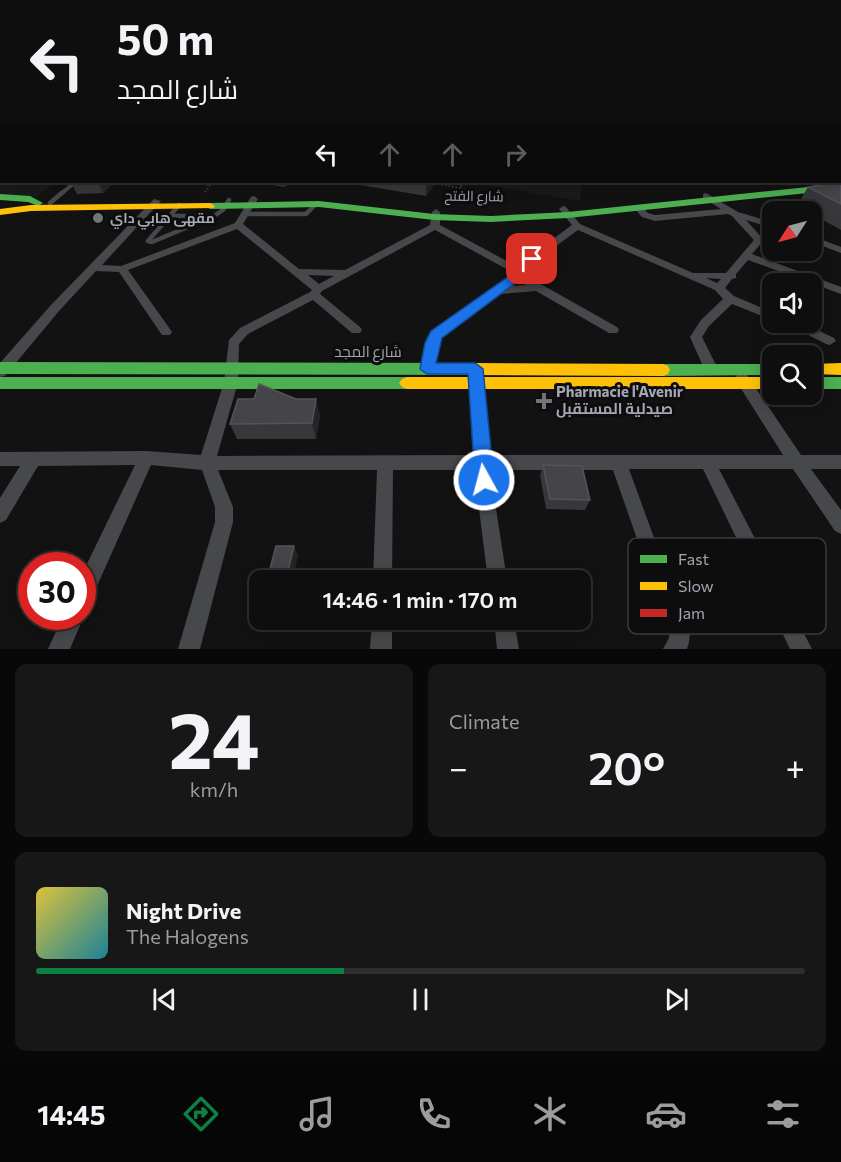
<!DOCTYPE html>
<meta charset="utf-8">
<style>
body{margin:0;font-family:Commissioner,Cairo,sans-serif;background:#171717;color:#f1f3f6;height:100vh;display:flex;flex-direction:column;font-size:22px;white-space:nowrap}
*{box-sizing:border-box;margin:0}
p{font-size:20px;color:#9b9c9e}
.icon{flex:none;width:33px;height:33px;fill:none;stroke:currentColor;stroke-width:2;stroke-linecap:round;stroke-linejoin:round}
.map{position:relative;height:649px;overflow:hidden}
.details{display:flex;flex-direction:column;gap:15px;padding:15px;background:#080808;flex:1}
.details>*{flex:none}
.banner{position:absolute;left:0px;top:0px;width:842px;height:183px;box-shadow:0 3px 15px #0003,0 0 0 2px #2e2e2e;background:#0e0e0e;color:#f1f3f6;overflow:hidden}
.needle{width:39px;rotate:234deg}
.fabs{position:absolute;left:762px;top:201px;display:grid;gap:12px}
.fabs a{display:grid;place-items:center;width:60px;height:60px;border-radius:12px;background:#0e0e0e;box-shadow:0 3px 15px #0003,0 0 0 2px #2e2e2e;font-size:30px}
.speed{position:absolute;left:18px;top:552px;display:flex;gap:12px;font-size:30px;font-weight:700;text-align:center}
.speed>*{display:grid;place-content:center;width:78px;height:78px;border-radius:50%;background:#0e0e0e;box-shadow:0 3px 15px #0003,0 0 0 2px #2e2e2e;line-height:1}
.speed .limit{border:9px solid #d22;background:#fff;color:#111}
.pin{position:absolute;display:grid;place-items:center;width:51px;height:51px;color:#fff;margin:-26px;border-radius:12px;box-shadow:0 3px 9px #0006}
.me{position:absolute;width:66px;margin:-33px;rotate:353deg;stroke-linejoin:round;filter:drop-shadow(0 0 4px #0008)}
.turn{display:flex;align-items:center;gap:21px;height:126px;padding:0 18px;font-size:27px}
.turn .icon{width:78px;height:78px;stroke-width:2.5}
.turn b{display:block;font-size:42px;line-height:51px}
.lanes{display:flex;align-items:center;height:57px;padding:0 18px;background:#0003;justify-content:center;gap:30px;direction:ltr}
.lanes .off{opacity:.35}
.big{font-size:45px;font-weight:600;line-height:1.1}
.details .card{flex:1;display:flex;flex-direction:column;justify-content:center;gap:9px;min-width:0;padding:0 21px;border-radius:12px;background:#171717}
.details .dial{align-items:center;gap:0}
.dial b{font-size:78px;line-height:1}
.song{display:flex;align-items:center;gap:18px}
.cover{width:72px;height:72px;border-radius:9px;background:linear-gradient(135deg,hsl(50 70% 55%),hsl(190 70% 35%))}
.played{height:6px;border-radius:3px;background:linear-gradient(90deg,#0b8043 40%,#2e2e2e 40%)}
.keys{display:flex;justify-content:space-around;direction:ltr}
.heat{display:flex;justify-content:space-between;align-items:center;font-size:33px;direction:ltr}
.details .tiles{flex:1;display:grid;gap:15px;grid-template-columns:1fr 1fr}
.card:last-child{grid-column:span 2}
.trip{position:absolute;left:249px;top:570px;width:342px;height:60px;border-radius:12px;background:#0e0e0e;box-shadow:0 3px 15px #0003,0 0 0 2px #2e2e2e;font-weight:600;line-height:60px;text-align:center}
.tab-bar{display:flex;height:96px;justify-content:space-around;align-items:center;background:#060606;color:#9b9c9e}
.tab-bar .icon{width:42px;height:42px}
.tab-bar .active{color:#0b8043}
.tab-bar b{font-size:27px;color:#f1f3f6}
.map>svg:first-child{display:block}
</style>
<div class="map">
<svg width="841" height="649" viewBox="0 0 841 649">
<rect width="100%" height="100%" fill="#121213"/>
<!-- green -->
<path fill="#181c19" d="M0,165L2,182H56L36,197L0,195Z
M470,182H582L580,201Z"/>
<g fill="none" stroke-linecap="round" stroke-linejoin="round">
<!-- path -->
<path stroke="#48494d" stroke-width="1.5" stroke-dasharray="1.5 2" stroke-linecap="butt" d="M186,182L210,185
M428,182L460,188
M463,182L460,188L477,193
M205,192L213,182"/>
<!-- lane-far1 -->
<path stroke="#47484b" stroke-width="4" d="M61,194L74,183"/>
<!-- lane -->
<path stroke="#47484b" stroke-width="4.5" d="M50,203L63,192
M179,205L148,241L152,242L214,216L223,210L229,200
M245,214H306L316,204
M169,216H211"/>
<!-- street -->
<path fill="#47484b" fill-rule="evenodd" d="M706,193L738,212L772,222V228L746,220L764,240L752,254L841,287V294L748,260L736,274V278L732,279L725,288L734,296L772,312V320L732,304L709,326L702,337L718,369L716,373H706L690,337L701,320L723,299L715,290L578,230L522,271L523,274L617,327L619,330L617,333H609L536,291L500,294L442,337L434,369L432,373H422L420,369L432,332L513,275L512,272L435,230L322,291L320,294L360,327L362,330L360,333H352L313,300L248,334L239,344L238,382L217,456L473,455L468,376L470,372L475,371L480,372L482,376L489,455H783L735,379L737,375L742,374L747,375L801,455H841V469H811L841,510V534L835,531L793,469H719L812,649H790L703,469H629L661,557L675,579L691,623L689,642L687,649H663L669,638L671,623L660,591L645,562L613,470H490L507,580H488L474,470H393L392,580H373L377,470H218L233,507V522L200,649H178L215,522V507L202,470L151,465L89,604L82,607V574L135,465L38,466L6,520L0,523V498L20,466H0V452L146,451L201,455L224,382L229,340L240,328L310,292L312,290L237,229L128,270L170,329L172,332L170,335H162L119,272L96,271L59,311L5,376L0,377V363L51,305L154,199L161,201L102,265L121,266L235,223L251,197L254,196L258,199L243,224L299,269L345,270L430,225L432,212L436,209L440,212V225L516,266L572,225L559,209L563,206L566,207L580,224L693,273H726L754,240L732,216L728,214L655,221L642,217L634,208L641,206L648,213L655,215L721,209L703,198V194ZM308,275L334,276L319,284ZM706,278L721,279L717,283ZM518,281L526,285L511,286Z
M812,236L841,247V253L812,242Z
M783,322H801L834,338L836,341L830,345L826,344Z
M82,612L84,616L70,649H48L63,616H82Z
M372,620H392V649H370Z
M494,620H514L519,649H497Z"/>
<!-- fast -->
<path fill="#4caf50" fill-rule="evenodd" d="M0,105H2V109H0Z
M840,137H841V141H840Z
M0,160H2V166H0Z
M841,186V192L808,193L568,218L491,222L434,220L319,207L210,209L205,206L210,203L319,201L434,214L491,216L568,212L808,187Z
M0,194L30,196L43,203L38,206L28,202L0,200Z
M0,362L473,363L478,365L480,369L478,373L473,375L0,374Z
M663,364H772V375L663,376L658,374L656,370L658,366Z
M0,377H407L412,379L415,383L412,387L407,389H0Z
M812,377H841V389H812Z"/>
<!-- slow -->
<path fill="#ffc107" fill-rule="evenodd" d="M840,95H841V99H840Z
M210,203L215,206L213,208L31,211L0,215V209L31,205Z
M473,363L663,364L668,366L670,370L668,374L663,376L473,375L468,373L466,369L468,365Z
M841,363V375L812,374V364Z
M407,377H772V389H407L402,387L399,383L402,379Z"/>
<!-- jam -->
<path fill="#c62828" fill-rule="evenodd" d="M0,116H2L0,121Z"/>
</g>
<!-- wall -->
<path fill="#38383c" d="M114,182L103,193L77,194L72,184Z
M252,182H291L285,187Z
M359,182H433V186L426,196L360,185Z
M841,184V230L812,214V212H807L797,206L808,187Z
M254,399L320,415L316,439H237L230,424Z
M543,465L590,500L585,510L546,509L540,475Z"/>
<!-- shaded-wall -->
<path fill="#242426" d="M100,182H114L103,193L98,183Z
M284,182H291L285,187Z
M426,182H433V186L426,196Z
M316,399L320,415L316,439L312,423Z
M294,546L298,555L293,580H286Z"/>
<!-- building -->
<path fill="#444449" stroke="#535459" stroke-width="1.5" d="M75,182H100L98,183L72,184Z
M836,182L841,184V204L808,187Z
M259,384L296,399H316L312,423L230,424L238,399H254Z
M543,465L582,466L590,500L550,499Z
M276,546H294L286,580H267Z"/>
<!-- sky -->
<linearGradient id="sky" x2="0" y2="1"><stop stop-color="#0a0a0a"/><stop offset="0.47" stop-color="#333944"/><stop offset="1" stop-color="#333944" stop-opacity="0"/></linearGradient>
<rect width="841" height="173" fill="url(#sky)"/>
<!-- route -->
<path fill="#1a73e8" stroke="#114b97" stroke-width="1.5" d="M532,256L538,259L523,271L522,278L442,338L436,363H475L483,369L494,480L491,486L484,489L478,486L475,480L468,374H427L420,369L425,343L431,331L512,274L513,267Z"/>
<!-- markers -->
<g fill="#71737b" stroke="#0d0d0e" stroke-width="2">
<circle cx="98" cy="218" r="6"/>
<path d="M541 392h6v6h6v6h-6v6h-6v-6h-6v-6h6z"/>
</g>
<g text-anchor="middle" stroke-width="6" stroke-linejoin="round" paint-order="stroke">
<!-- far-street labels -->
<g font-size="14" fill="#a4a7b3" stroke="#0d0d0e">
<text transform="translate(474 196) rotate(1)" y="5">شارع الفتح</text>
</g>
<!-- far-poi labels -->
<g font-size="14" font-weight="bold" fill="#a4a7b3" stroke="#0d0d0e" text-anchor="start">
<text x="110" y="223">مقهى هابي داي</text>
</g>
<!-- street labels -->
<g font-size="15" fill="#a4a7b3" stroke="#0d0d0e">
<text x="368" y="357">شارع المجد</text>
</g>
<!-- poi labels -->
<g font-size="15" font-weight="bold" fill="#a4a7b3" stroke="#0d0d0e" text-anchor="start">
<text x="556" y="397">Pharmacie l'Avenir<tspan x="556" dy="17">صيدلية المستقبل</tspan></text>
</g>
</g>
<!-- legend -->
<rect x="628" y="538" width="198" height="96" rx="9" fill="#0d0d0e" stroke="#3a3b40" stroke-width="1.5"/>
<rect x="640" y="555" width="27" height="8" fill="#4caf50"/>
<rect x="640" y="582" width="27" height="8" fill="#ffc107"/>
<rect x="640" y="609" width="27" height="8" fill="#c62828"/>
<g font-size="16" fill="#a4a7b3">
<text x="678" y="565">Fast</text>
<text x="678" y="592">Slow</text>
<text x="678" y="619">Jam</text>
</g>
</svg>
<div class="fabs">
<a><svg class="needle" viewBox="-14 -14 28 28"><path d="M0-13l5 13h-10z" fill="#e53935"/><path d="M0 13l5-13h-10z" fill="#9b9c9e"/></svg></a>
<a><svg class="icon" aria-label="sound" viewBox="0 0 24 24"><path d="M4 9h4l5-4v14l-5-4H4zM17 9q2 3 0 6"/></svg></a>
<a><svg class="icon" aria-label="search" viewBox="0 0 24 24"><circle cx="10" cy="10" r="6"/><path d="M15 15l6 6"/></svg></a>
</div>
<div class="speed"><div class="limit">30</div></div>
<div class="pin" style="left:532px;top:259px;background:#d93025"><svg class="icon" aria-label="arrive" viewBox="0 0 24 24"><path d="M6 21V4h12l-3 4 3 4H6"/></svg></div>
<svg class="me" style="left:484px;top:480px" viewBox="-20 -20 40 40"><circle r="17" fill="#1a73e8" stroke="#fff" stroke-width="3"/><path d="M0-11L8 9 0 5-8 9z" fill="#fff"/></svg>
<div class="trip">14:46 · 1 min · 170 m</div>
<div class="banner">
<div class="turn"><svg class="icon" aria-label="left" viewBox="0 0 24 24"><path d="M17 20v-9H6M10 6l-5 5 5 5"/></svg><div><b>50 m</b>شارع المجد</div></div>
<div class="lanes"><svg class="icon" aria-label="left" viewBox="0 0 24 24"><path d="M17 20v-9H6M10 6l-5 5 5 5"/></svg><svg class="icon off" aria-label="ahead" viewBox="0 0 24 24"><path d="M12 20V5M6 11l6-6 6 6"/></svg><svg class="icon off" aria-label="ahead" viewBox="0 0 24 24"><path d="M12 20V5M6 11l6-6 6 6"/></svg><svg class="icon off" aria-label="right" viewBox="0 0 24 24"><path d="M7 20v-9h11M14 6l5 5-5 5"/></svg></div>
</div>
</div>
<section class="details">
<div class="tiles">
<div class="card dial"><b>24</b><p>km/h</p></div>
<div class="card"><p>Climate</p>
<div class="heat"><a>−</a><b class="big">20°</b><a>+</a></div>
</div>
<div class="card">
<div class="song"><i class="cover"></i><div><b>Night Drive</b><p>The Halogens</p></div></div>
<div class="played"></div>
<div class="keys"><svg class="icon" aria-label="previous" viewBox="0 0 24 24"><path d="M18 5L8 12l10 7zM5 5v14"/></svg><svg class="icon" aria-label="pause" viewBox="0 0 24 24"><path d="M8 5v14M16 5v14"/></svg><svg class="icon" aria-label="next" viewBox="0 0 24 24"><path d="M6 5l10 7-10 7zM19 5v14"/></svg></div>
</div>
</div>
</section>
<nav class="tab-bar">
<b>14:45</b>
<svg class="icon active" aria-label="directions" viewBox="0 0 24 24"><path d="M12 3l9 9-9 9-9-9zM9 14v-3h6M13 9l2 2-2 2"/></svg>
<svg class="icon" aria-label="music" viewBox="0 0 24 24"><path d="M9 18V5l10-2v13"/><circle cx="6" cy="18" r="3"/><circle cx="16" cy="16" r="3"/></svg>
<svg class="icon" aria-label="phone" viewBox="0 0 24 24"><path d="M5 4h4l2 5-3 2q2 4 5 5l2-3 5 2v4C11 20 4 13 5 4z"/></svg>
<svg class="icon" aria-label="climate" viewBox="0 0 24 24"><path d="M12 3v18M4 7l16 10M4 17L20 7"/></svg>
<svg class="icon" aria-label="car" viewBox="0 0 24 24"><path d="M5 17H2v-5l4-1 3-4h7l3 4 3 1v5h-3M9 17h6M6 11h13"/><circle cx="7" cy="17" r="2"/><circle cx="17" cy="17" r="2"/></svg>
<svg class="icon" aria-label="filters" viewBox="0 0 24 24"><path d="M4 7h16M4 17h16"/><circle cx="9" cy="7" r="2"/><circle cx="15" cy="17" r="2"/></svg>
</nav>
